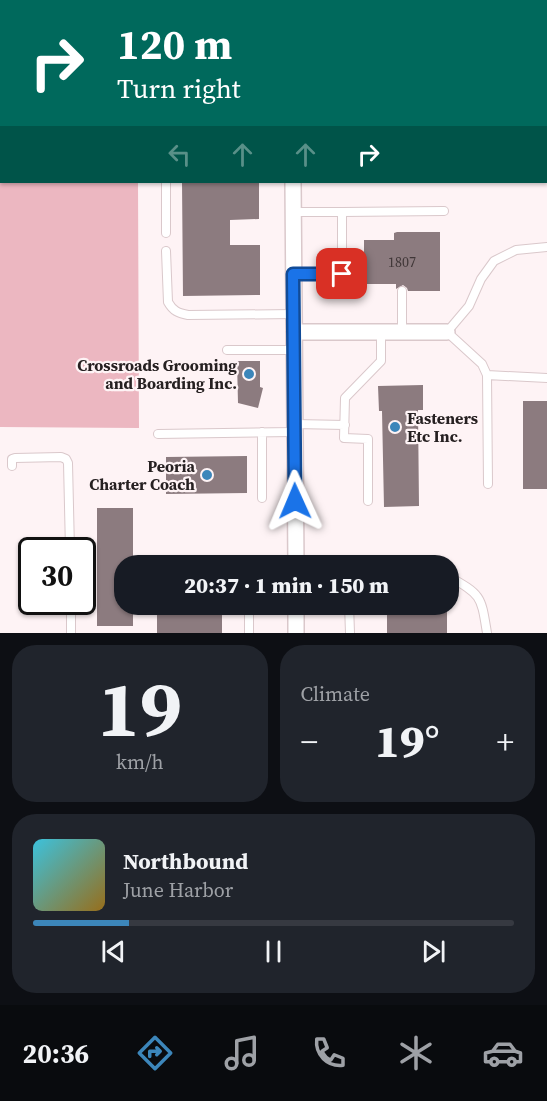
<!DOCTYPE html>
<meta charset="utf-8">
<style>
body{margin:0;font-family:"Source Serif 4",serif;background:#20242c;color:#f1f3f6;height:100vh;display:flex;flex-direction:column;font-size:22px;white-space:nowrap}
*{box-sizing:border-box;margin:0}
p{font-size:20px;color:#9ea1a6}
.icon{flex:none;width:33px;height:33px;fill:none;stroke:currentColor;stroke-width:2;stroke-linecap:round;stroke-linejoin:round}
.map{position:relative;height:633px;overflow:hidden}
.side{display:flex;flex-direction:column;gap:12px;padding:12px;background:#0d0f14;flex:1}
.side>*{flex:none}
.top-card{position:absolute;left:0px;top:0px;width:548px;height:183px;box-shadow:0 2px 4px #0004;background:#00695c;color:#fff;overflow:hidden}
.speed{position:absolute;left:18px;top:537px;display:flex;gap:12px;font-size:30px;font-weight:700;text-align:center}
.speed>*{display:grid;place-content:center;width:78px;height:78px;border-radius:50%;background:#171b24;box-shadow:0 2px 4px #0004;line-height:1}
.speed .limit{border:3px solid #111;border-radius:9px;background:#fff;color:#111}
.pin{position:absolute;display:grid;place-items:center;width:51px;height:51px;color:#fff;margin:-26px;border-radius:12px;box-shadow:0 3px 9px #0006}
.me{position:absolute;width:66px;margin:-33px;rotate:359deg;stroke-linejoin:round;filter:drop-shadow(0 0 4px #0008)}
.turn{display:flex;align-items:center;gap:21px;height:126px;padding:0 18px;font-size:27px}
.turn .icon{width:78px;height:78px;stroke-width:2.5}
.turn b{display:block;font-size:42px;line-height:51px}
.lanes{display:flex;align-items:center;height:57px;padding:0 18px;background:#0003;justify-content:center;gap:30px;direction:ltr}
.lanes .off{opacity:.35}
.big{font-size:45px;font-weight:800;line-height:1.1}
.side .card{flex:1;display:flex;flex-direction:column;justify-content:center;gap:9px;min-width:0;padding:0 21px;border-radius:24px;background:#20242c}
.side .dial{align-items:center;gap:0}
.dial b{font-size:78px;line-height:1}
.song{display:flex;align-items:center;gap:18px}
.cover{width:72px;height:72px;border-radius:9px;background:linear-gradient(135deg,hsl(190 70% 55%),hsl(40 70% 35%))}
.played{height:6px;border-radius:3px;background:linear-gradient(90deg,#3c86ba 20%,#363941 20%)}
.keys{display:flex;justify-content:space-around;direction:ltr}
.heat{display:flex;justify-content:space-between;align-items:center;font-size:33px;direction:ltr}
.side .tiles{flex:1;display:grid;gap:12px;grid-template-columns:1fr 1fr}
.card:last-child{grid-column:span 2}
.trip{position:absolute;left:114px;top:555px;width:345px;height:60px;border-radius:24px;background:#171b24;box-shadow:0 2px 4px #0004;font-weight:800;line-height:60px;text-align:center}
.tab-bar{display:flex;height:96px;justify-content:space-around;align-items:center;background:#090b0e;color:#9ea1a6}
.tab-bar .icon{width:42px;height:42px}
.tab-bar .current{color:#3c86ba}
.tab-bar b{font-size:27px;color:#f1f3f6}
.map>svg:first-child{display:block}
</style>
<div class="map">
<svg width="547" height="633" viewBox="0 0 547 633">
<rect width="100%" height="100%" fill="#fef3f5"/>
<!-- green -->
<path fill="#ecb7c1" d="M0,0H290L2,2V182H138L139,428L0,427Z"/>
<!-- building -->
<path fill="#8c7b7f" d="M182,182H259V219L230,220V245H260V295L183,296Z
M397,232H440V291H408L407,288L403,285L396,289V284H364V240H394V233Z
M237,361H260V387L263,388L258,408L238,403Z
M423,385V410H418L419,506L384,507L382,411H379L378,386Z
M523,401H547V489H523Z
M247,456V493L166,494V457Z
M97,508H133V566H124V604H133V626H97Z
M387,604L447,606V633H387Z
M222,610V633H157V611Z"/>
<g fill="none" stroke-linecap="round" stroke-linejoin="round">
<!-- lane casing -->
<g stroke="#dac8cb" stroke-width="10">
<path id="lane" d="M166,182V233
M293,212H342
M166,251L168,302C173,311 178,313 188,315L294,314
M293,275L342,274V212L444,211
M402,291V332
M227,350H294
M487,375L547,378
M295,424L345,425
M262,432V498
M158,434L294,432
M12,466V459L15,458L61,457L66,459L68,463L70,550
M488,484L487,375L482,364L447,332L469,306L481,279L494,261L516,250L547,247
M368,501V439L344,438L345,398L381,361V332
M448,576C482,595 481,596 487,633
M71,602V633
M249,604V633
M349,604L350,633"/>
</g>
<!-- street casing -->
<g stroke="#dac8cb" stroke-width="18">
<path id="street" d="M293,182L296,566
M294,332H447
M296,604V633"/>
</g>
<!-- lane -->
<use href="#lane" stroke="#fff" stroke-width="8"/>
<!-- street -->
<use href="#street" stroke="#fff" stroke-width="15"/>
</g>
<g fill="none" stroke-linecap="round" stroke-linejoin="round">
<!-- route casing -->
<g stroke="#114b97" stroke-width="15">
<path id="route" d="M295,501L293,274H342"/>
</g>
<!-- route -->
<use href="#route" stroke="#1a73e8" stroke-width="10"/>
</g>
<!-- markers -->
<g fill="#3c86ba" stroke="#fef3f5" stroke-width="2">
<circle cx="249" cy="374" r="6"/>
<circle cx="395" cy="427" r="6"/>
<circle cx="207" cy="475" r="6"/>
</g>
<g text-anchor="middle" stroke-width="4.5" stroke-linejoin="round" paint-order="stroke">
<!-- number labels -->
<g font-size="14" fill="#403738">
<text x="402" y="267">1807</text>
</g>
<!-- poi labels -->
<g font-size="16" font-weight="bold" fill="#262021" stroke="#fef3f5" text-anchor="end">
<text x="237" y="371">Crossroads Grooming<tspan x="237" dy="18">and Boarding Inc.</tspan></text>
<text x="407" y="424" text-anchor="start">Fasteners<tspan x="407" dy="18">Etc Inc.</tspan></text>
<text x="195" y="472">Peoria<tspan x="195" dy="18">Charter Coach</tspan></text>
</g>
</g>
</svg>
<div class="speed"><div class="limit">30</div></div>
<div class="pin" style="left:342px;top:274px;background:#d93025"><svg class="icon" aria-label="arrive" viewBox="0 0 24 24"><path d="M6 21V4h12l-3 4 3 4H6"/></svg></div>
<svg class="me" style="left:295px;top:501px" viewBox="-20 -20 40 40"><path d="M0-17L14 15 0 8-14 15z" fill="#1a73e8" stroke="#fff" stroke-width="4"/></svg>
<div class="trip">20:37 · 1 min · 150 m</div>
<div class="top-card">
<div class="turn"><svg class="icon" aria-label="right" viewBox="0 0 24 24"><path d="M7 20v-9h11M14 6l5 5-5 5"/></svg><div><b>120 m</b>Turn right</div></div>
<div class="lanes"><svg class="icon off" aria-label="left" viewBox="0 0 24 24"><path d="M17 20v-9H6M10 6l-5 5 5 5"/></svg><svg class="icon off" aria-label="ahead" viewBox="0 0 24 24"><path d="M12 20V5M6 11l6-6 6 6"/></svg><svg class="icon off" aria-label="ahead" viewBox="0 0 24 24"><path d="M12 20V5M6 11l6-6 6 6"/></svg><svg class="icon" aria-label="right" viewBox="0 0 24 24"><path d="M7 20v-9h11M14 6l5 5-5 5"/></svg></div>
</div>
</div>
<section class="side">
<div class="tiles">
<div class="card dial"><b>19</b><p>km/h</p></div>
<div class="card"><p>Climate</p>
<div class="heat"><a>−</a><b class="big">19°</b><a>+</a></div>
</div>
<div class="card">
<div class="song"><i class="cover"></i><div><b>Northbound</b><p>June Harbor</p></div></div>
<div class="played"></div>
<div class="keys"><svg class="icon" aria-label="previous" viewBox="0 0 24 24"><path d="M18 5L8 12l10 7zM5 5v14"/></svg><svg class="icon" aria-label="pause" viewBox="0 0 24 24"><path d="M8 5v14M16 5v14"/></svg><svg class="icon" aria-label="next" viewBox="0 0 24 24"><path d="M6 5l10 7-10 7zM19 5v14"/></svg></div>
</div>
</div>
</section>
<nav class="tab-bar">
<b>20:36</b>
<svg class="icon current" aria-label="directions" viewBox="0 0 24 24"><path d="M12 3l9 9-9 9-9-9zM9 14v-3h6M13 9l2 2-2 2"/></svg>
<svg class="icon" aria-label="music" viewBox="0 0 24 24"><path d="M9 18V5l10-2v13"/><circle cx="6" cy="18" r="3"/><circle cx="16" cy="16" r="3"/></svg>
<svg class="icon" aria-label="phone" viewBox="0 0 24 24"><path d="M5 4h4l2 5-3 2q2 4 5 5l2-3 5 2v4C11 20 4 13 5 4z"/></svg>
<svg class="icon" aria-label="climate" viewBox="0 0 24 24"><path d="M12 3v18M4 7l16 10M4 17L20 7"/></svg>
<svg class="icon" aria-label="car" viewBox="0 0 24 24"><path d="M5 17H2v-5l4-1 3-4h7l3 4 3 1v5h-3M9 17h6M6 11h13"/><circle cx="7" cy="17" r="2"/><circle cx="17" cy="17" r="2"/></svg>
</nav>
